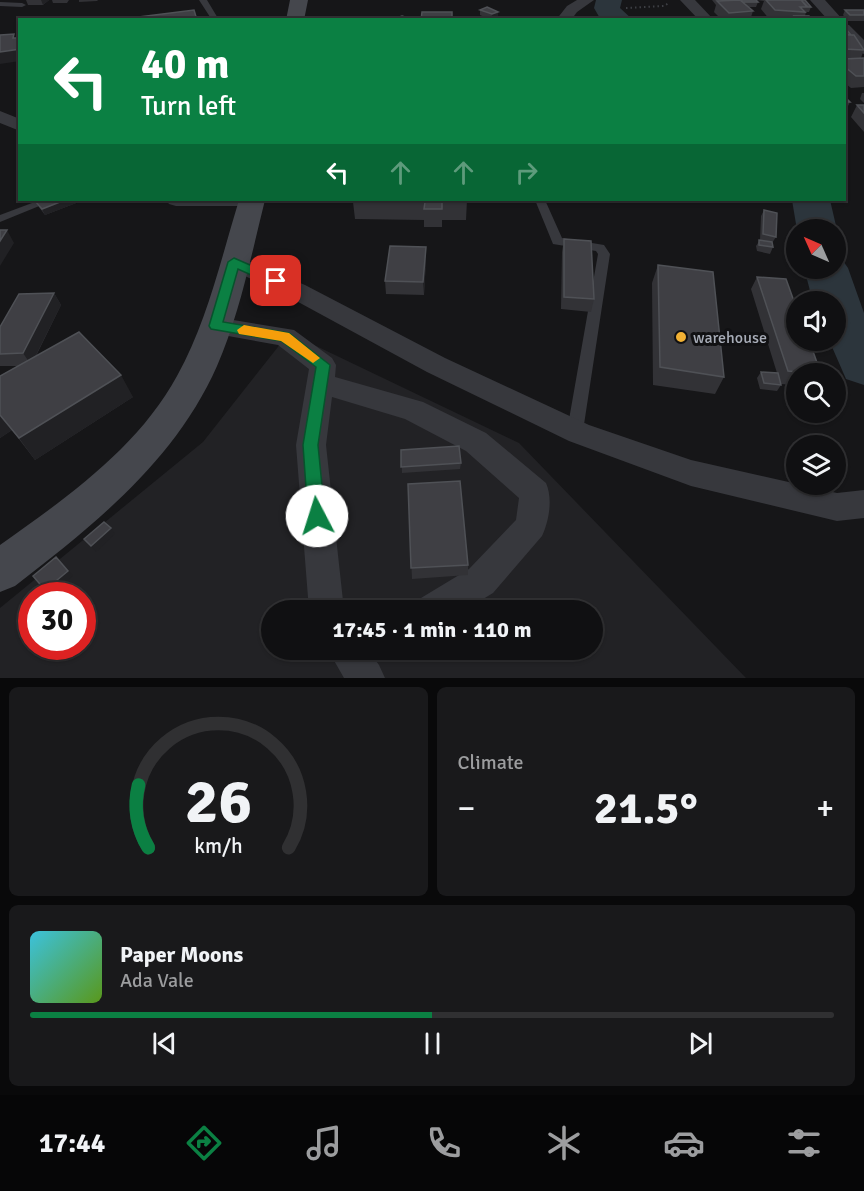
<!DOCTYPE html>
<meta charset="utf-8">
<style>
body{margin:0;font-family:Signika,sans-serif;background:#19191b;color:#f1f3f6;height:100vh;display:flex;flex-direction:column;font-size:22px;white-space:nowrap}
*{box-sizing:border-box;margin:0}
p{font-size:20px;color:#9c9d9f}
.icon{flex:none;width:33px;height:33px;fill:none;stroke:currentColor;stroke-width:2;stroke-linecap:round;stroke-linejoin:round}
.map{position:relative;height:678px;overflow:hidden}
.drawer{display:flex;flex-direction:column;gap:9px;padding:9px;background:#09090a;flex:1}
.drawer>*{flex:none}
.hud{position:absolute;left:18px;top:18px;width:828px;height:183px;border-radius:0px;box-shadow:0 2px 4px #0004,0 0 0 2px #303032;background:#0b8043;color:#fff;overflow:hidden}
.needle{width:39px;rotate:315deg}
.tools{position:absolute;left:786px;top:219px;display:grid;gap:12px}
.tools a{display:grid;place-items:center;width:60px;height:60px;border-radius:50%;background:#101012;box-shadow:0 2px 4px #0004,0 0 0 2px #303032;font-size:30px}
.speed{position:absolute;left:18px;top:582px;display:flex;gap:12px;font-size:30px;font-weight:700;text-align:center}
.speed>*{display:grid;place-content:center;width:78px;height:78px;border-radius:50%;background:#101012;box-shadow:0 2px 4px #0004,0 0 0 2px #303032;line-height:1}
.speed .limit{border:9px solid #d22;background:#fff;color:#111}
.pin{position:absolute;display:grid;place-items:center;width:51px;height:51px;color:#fff;margin:-26px;border-radius:12px;box-shadow:0 3px 9px #0006}
.me{position:absolute;width:66px;margin:-33px;rotate:355deg;stroke-linejoin:round;filter:drop-shadow(0 0 4px #0008)}
.turn{display:flex;align-items:center;gap:21px;height:126px;padding:0 24px;font-size:27px}
.turn .icon{width:78px;height:78px;stroke-width:2.5}
.turn b{display:block;font-size:42px;line-height:51px}
.lanes{display:flex;align-items:center;height:57px;padding:0 24px;background:#0003;justify-content:center;gap:30px;direction:ltr}
.lanes .off{opacity:.35}
.big{font-size:45px;font-weight:700;line-height:1.1}
.drawer .card{flex:1;display:flex;flex-direction:column;justify-content:center;gap:9px;min-width:0;padding:0 21px;border-radius:9px;background:#19191b}
.drawer .dial{align-items:center;gap:0}
.dial svg{height:156px;overflow:visible;fill:none;stroke:#303032;stroke-width:7;stroke-linecap:round;text-anchor:middle}
.dial text{fill:#f1f3f6;stroke:none}
.song{display:flex;align-items:center;gap:18px}
.cover{width:72px;height:72px;border-radius:9px;background:linear-gradient(135deg,hsl(190 70% 55%),hsl(90 70% 35%))}
.played{height:6px;border-radius:3px;background:linear-gradient(90deg,#0b8043 50%,#303032 50%)}
.keys{display:flex;justify-content:space-around;direction:ltr}
.heat{display:flex;justify-content:space-between;align-items:center;font-size:33px;direction:ltr}
.drawer .tiles{flex:1;display:grid;gap:9px;grid-template-columns:1fr 1fr}
.card:last-child{grid-column:span 2}
.trip{position:absolute;left:261px;top:600px;width:342px;height:60px;border-radius:30px;background:#101012;box-shadow:0 2px 4px #0004,0 0 0 2px #303032;font-weight:700;line-height:60px;text-align:center}
.menu{display:flex;height:96px;justify-content:space-around;align-items:center;background:#060607;color:#9c9d9f}
.menu .icon{width:42px;height:42px}
.menu .on{color:#0b8043}
.menu b{font-size:27px;color:#f1f3f6}
.map>svg:first-child{display:block}
</style>
<div class="map">
<svg width="864" height="678" viewBox="0 0 864 678">
<rect width="100%" height="100%" fill="#161618"/>
<!-- built -->
<path fill="#222225" fill-rule="evenodd" d="M289,333L519,443L746,678H0V608L203,442ZM32,596H82V646H32ZM272,610H592V650H272Z"/>
<g fill="none" stroke-linecap="round" stroke-linejoin="round">
<!-- river -->
<path fill="#2c353c" fill-rule="evenodd" d="M596,0H622L620,8L633,20H601L594,8Z
M792,200H830L837,230L836,233V230H797Z
M836,256L841,258L848,268L864,313V385L846,379L829,340H836V302H813L804,268H836Z"/>
<!-- path -->
<path stroke="#3d3f44" stroke-width="2" stroke-dasharray="1.5 3" stroke-linecap="butt" d="M626,8L664,6L669,3"/>
<!-- lane -->
<path fill="#37383d" fill-rule="evenodd" d="M199,0H207L219,20H212Z
M0,2L22,3L26,5L22,7L0,6Z
M40,200H54L0,222V215Z
M535,200H545L562,238L604,245L610,254L583,431L580,435L575,437L570,435L567,431L598,254L596,251L553,244Z"/>
<!-- street -->
<path fill="#37383d" fill-rule="evenodd" d="M577,0H594L577,12L571,20H556L567,6Z
M680,0H695L713,19L699,20Z
M810,0H825L843,20H828Z
M844,24L849,25L864,40V54L859,52L844,37Z
M0,111L20,119V131L0,123Z
M166,200H262L259,204L252,206H176L169,204Z
M234,255L305,285L445,358L589,425L691,460L837,493L864,490V518L837,521L691,486L569,441L427,372L289,297L226,267L223,262L226,257Z
M215,317L294,330L332,358L336,365L335,377L423,402L486,433L546,483C553,499 549,521 542,536L493,593L465,610H416L421,598L469,569L516,520L519,498L466,451L405,419L332,397L326,445L344,610H309L296,445L309,369L278,345L206,332L202,326L206,320Z
M328,650H368L379,665L385,678H344Z"/>
<!-- secondary -->
<path fill="#45474d" fill-rule="evenodd" d="M290,0H308L304,20H286Z
M239,200H265C251,256 240,313 217,366C175,461 95,524 15,586L0,592V545C65,499 138,448 177,376C207,322 221,259 239,200Z"/>
</g>
<!-- wall -->
<path fill="#323236" d="M26,0H49L43,5H28Z
M52,0H69L67,3H53Z
M79,0H98L97,1L79,2Z
M712,0H805L811,7L809,12H806L805,16L813,20H770L761,9L764,1L756,0L758,2L756,7H748L753,11L750,20H722L714,12L716,5Z
M480,10L498,12V17L491,20L480,15Z
M845,10L864,15V21H848L843,15Z
M844,28L864,49L861,58H864V87L851,88L846,84L844,85Z
M862,93H864V103L860,99Z
M844,96L850,102L847,108H844Z
M857,105H864V132L851,117Z
M39,200H84L45,215L39,207L35,201Z
M467,200L466,220H442V227H424V220L355,219L353,202Z
M764,210L776,237L772,243L773,247L770,254L757,251L756,246L760,240L761,216Z
M564,239L594,299L591,312L561,309L562,252Z
M426,247V260L424,295L386,294L385,281Z
M658,265L724,377L715,394L653,385L652,283Z
M757,277L821,374H796V385L781,384V385L777,391L760,389L757,378L761,372L777,373L751,289Z
M54,293L61,305L36,356L133,397L35,460L12,430L0,438V376L19,366H0V327Z
M401,450L461,463L460,469L402,473Z
M408,484L468,565V575L412,579Z"/>
<!-- shaded-wall -->
<path fill="#212124" d="M41,0H49L43,5Z
M498,12V17L491,20L492,14Z
M20,49V61L0,64V52Z
M65,200H84L45,215L42,209Z
M7,230L14,243L0,266V241Z
M426,247V260L424,295L423,282Z
M54,293L61,305L31,365L23,353Z
M121,375L133,397L35,460L19,438Z
M0,415L12,430L0,438Z
M111,528L115,534L96,552L91,546Z
M56,557L73,576L50,595L45,590Z"/>
<!-- building -->
<path fill="#3f3f44" stroke="#4f5156" stroke-width="1.5" d="M740,0L753,11L729,13L717,1Z
M740,0H756L758,2H743Z
M766,0H801L808,7H800L805,12L775,10Z
M801,0H805L811,7H807Z
M487,7L498,12L492,14L480,10Z
M194,10L197,20H123V19Z
M845,10H864V15H850Z
M422,12H452V20H421Z
M402,16L408,18L405,20H391Z
M794,16H809L813,20H797Z
M844,28H845L851,35L845,34Z
M14,34L13,38H20V49L0,52V35Z
M844,35H854L864,50L844,49Z
M864,58V76H856L844,66V59Z
M844,96L850,102H844Z
M857,105H864V113Z
M39,200H65L42,209L35,201Z
M354,200H467V202H442V209H424L425,202H353Z
M764,210L777,213L776,237L763,234Z
M0,230H7L0,241Z
M564,239L591,241L594,299L564,297Z
M759,240L772,242L773,247L759,245Z
M390,246L426,247L423,282L385,281Z
M658,265L713,272L724,377L660,367Z
M757,277L786,279L796,307V340H809L821,374L788,371Z
M54,293L23,353L0,354V327L19,294Z
M79,332L121,375L19,438L0,415V376Z
M761,372L778,373L781,385L764,383Z
M802,440L813,443V446H802Z
M459,446L461,463L401,467V450Z
M460,481L468,565L411,568L408,484Z
M104,522L111,528L91,546L84,539Z
M56,557L68,571L45,590L33,576Z"/>
<!-- route -->
<path fill="#0b8043" stroke="#07532c" stroke-width="1.5" d="M234,258L280,278L282,281L280,284H271L238,269L223,322L289,333L330,365L318,445L325,516L323,521L317,524L311,521L308,516L303,445L316,367L281,341L211,329L209,326L228,262Z"/>
<!-- slow -->
<path fill="#f59e0b" d="M244,325L289,333L320,358L313,363L281,341L239,334L237,330Z"/>
<!-- markers -->
<circle fill="#f2b134" stroke="#111113" stroke-width="2" cx="681" cy="337" r="6"/>
<g text-anchor="middle" stroke-width="6" stroke-linejoin="round" paint-order="stroke">
<!-- poi labels -->
<g font-size="16" fill="#a8adb8" stroke="#111113" text-anchor="start">
<text x="693" y="343">warehouse</text>
</g>
</g>
</svg>
<div class="tools">
<a><svg class="needle" viewBox="-14 -14 28 28"><path d="M0-13l5 13h-10z" fill="#e53935"/><path d="M0 13l5-13h-10z" fill="#9c9d9f"/></svg></a>
<a><svg class="icon" aria-label="sound" viewBox="0 0 24 24"><path d="M4 9h4l5-4v14l-5-4H4zM17 9q2 3 0 6"/></svg></a>
<a><svg class="icon" aria-label="search" viewBox="0 0 24 24"><circle cx="10" cy="10" r="6"/><path d="M15 15l6 6"/></svg></a>
<a><svg class="icon" aria-label="layers" viewBox="0 0 24 24"><path d="M12 4l9 5-9 5-9-5zM3 14l9 5 9-5"/></svg></a>
</div>
<div class="speed"><div class="limit">30</div></div>
<div class="pin" style="left:276px;top:281px;background:#d93025"><svg class="icon" aria-label="arrive" viewBox="0 0 24 24"><path d="M6 21V4h12l-3 4 3 4H6"/></svg></div>
<svg class="me" style="left:317px;top:516px" viewBox="-20 -20 40 40"><circle r="19" fill="#fff"/><path d="M0-13L10 11 0 6-10 11z" fill="#0b8043"/></svg>
<div class="trip">17:45 · 1 min · 110 m</div>
<div class="hud">
<div class="turn"><svg class="icon" aria-label="left" viewBox="0 0 24 24"><path d="M17 20v-9H6M10 6l-5 5 5 5"/></svg><div><b>40 m</b>Turn left</div></div>
<div class="lanes"><svg class="icon" aria-label="left" viewBox="0 0 24 24"><path d="M17 20v-9H6M10 6l-5 5 5 5"/></svg><svg class="icon off" aria-label="ahead" viewBox="0 0 24 24"><path d="M12 20V5M6 11l6-6 6 6"/></svg><svg class="icon off" aria-label="ahead" viewBox="0 0 24 24"><path d="M12 20V5M6 11l6-6 6 6"/></svg><svg class="icon off" aria-label="right" viewBox="0 0 24 24"><path d="M7 20v-9h11M14 6l5 5-5 5"/></svg></div>
</div>
</div>
<section class="drawer">
<div class="tiles">
<div class="card dial"><svg viewBox="0 0 100 80">
<path d="M14 69A42 42 0 1 1 86 69"/>
<path d="M14 69A42 42 0 0 1 9 37" stroke="#0b8043"/>
<text x="50" y="56" font-size="32" font-weight="700">26</text>
<text x="50" y="72" font-size="11">km/h</text>
</svg></div>
<div class="card"><p>Climate</p>
<div class="heat"><a>−</a><b class="big">21.5°</b><a>+</a></div>
</div>
<div class="card">
<div class="song"><i class="cover"></i><div><b>Paper Moons</b><p>Ada Vale</p></div></div>
<div class="played"></div>
<div class="keys"><svg class="icon" aria-label="previous" viewBox="0 0 24 24"><path d="M18 5L8 12l10 7zM5 5v14"/></svg><svg class="icon" aria-label="pause" viewBox="0 0 24 24"><path d="M8 5v14M16 5v14"/></svg><svg class="icon" aria-label="next" viewBox="0 0 24 24"><path d="M6 5l10 7-10 7zM19 5v14"/></svg></div>
</div>
</div>
</section>
<nav class="menu">
<b>17:44</b>
<svg class="icon on" aria-label="directions" viewBox="0 0 24 24"><path d="M12 3l9 9-9 9-9-9zM9 14v-3h6M13 9l2 2-2 2"/></svg>
<svg class="icon" aria-label="music" viewBox="0 0 24 24"><path d="M9 18V5l10-2v13"/><circle cx="6" cy="18" r="3"/><circle cx="16" cy="16" r="3"/></svg>
<svg class="icon" aria-label="phone" viewBox="0 0 24 24"><path d="M5 4h4l2 5-3 2q2 4 5 5l2-3 5 2v4C11 20 4 13 5 4z"/></svg>
<svg class="icon" aria-label="climate" viewBox="0 0 24 24"><path d="M12 3v18M4 7l16 10M4 17L20 7"/></svg>
<svg class="icon" aria-label="car" viewBox="0 0 24 24"><path d="M5 17H2v-5l4-1 3-4h7l3 4 3 1v5h-3M9 17h6M6 11h13"/><circle cx="7" cy="17" r="2"/><circle cx="17" cy="17" r="2"/></svg>
<svg class="icon" aria-label="filters" viewBox="0 0 24 24"><path d="M4 7h16M4 17h16"/><circle cx="9" cy="7" r="2"/><circle cx="15" cy="17" r="2"/></svg>
</nav>
